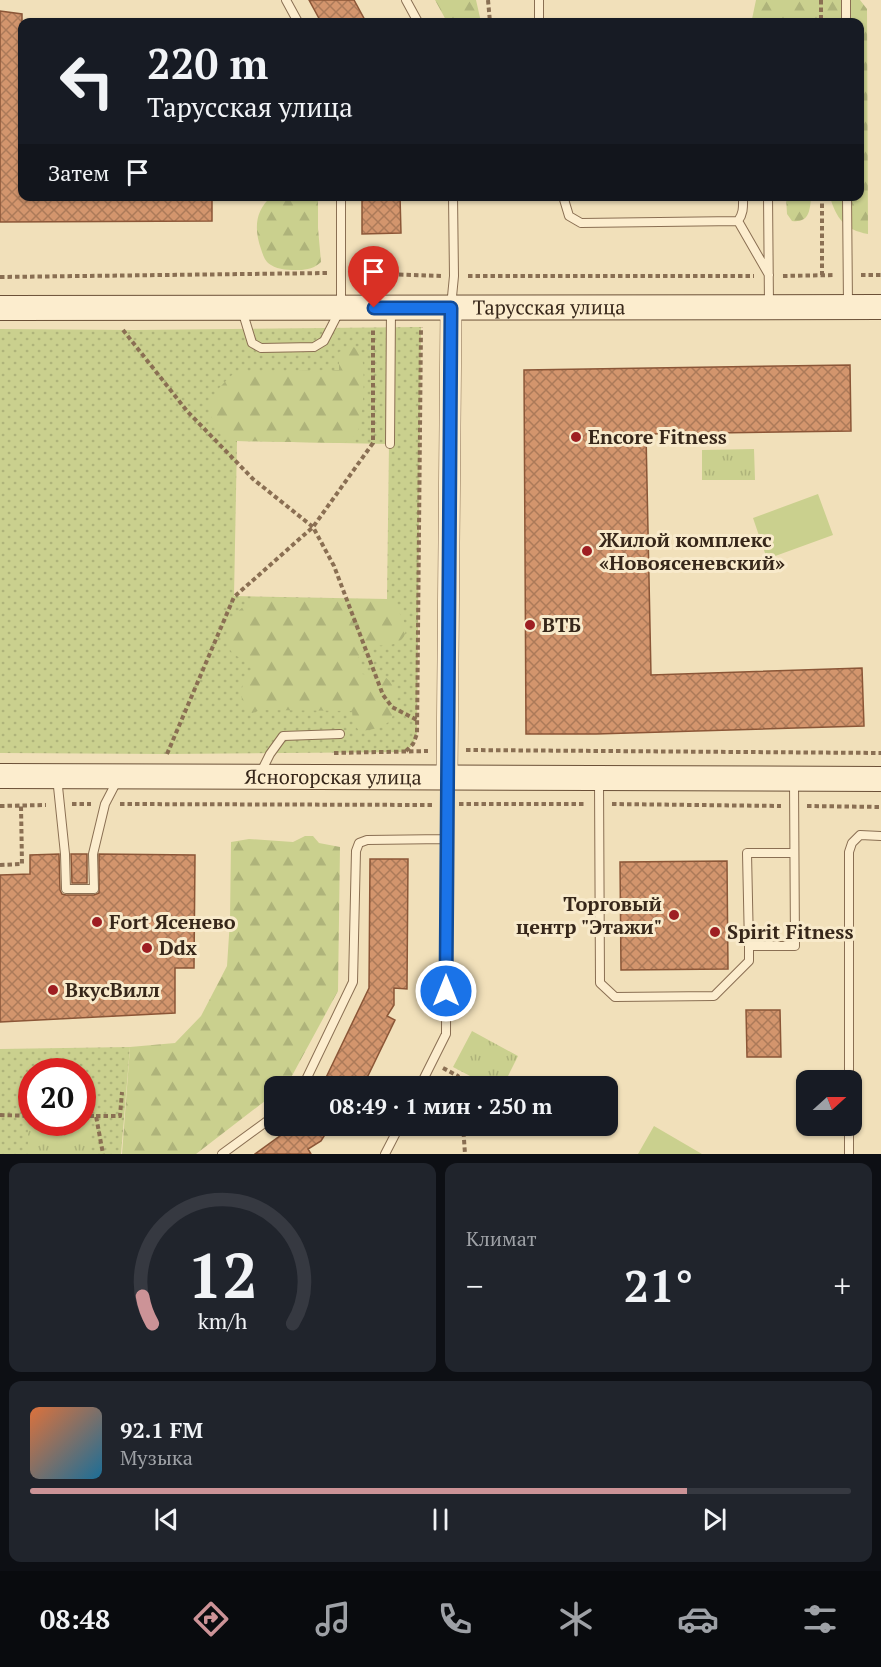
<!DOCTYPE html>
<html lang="ru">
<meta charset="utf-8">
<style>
body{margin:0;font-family:"PT Serif",serif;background:#20242c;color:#f1f3f6;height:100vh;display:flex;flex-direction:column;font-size:22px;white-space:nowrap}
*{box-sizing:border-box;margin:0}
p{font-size:20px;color:#9ea1a6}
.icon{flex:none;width:33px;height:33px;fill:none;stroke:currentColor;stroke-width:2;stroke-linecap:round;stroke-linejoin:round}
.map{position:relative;height:1154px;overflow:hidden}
.drawer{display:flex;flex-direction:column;gap:9px;padding:9px;background:#0d0f14;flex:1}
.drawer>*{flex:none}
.banner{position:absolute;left:18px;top:18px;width:846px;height:183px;border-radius:12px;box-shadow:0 2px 4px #0004;background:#171b24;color:#f1f3f6;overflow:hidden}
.needle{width:39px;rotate:69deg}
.tools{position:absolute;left:796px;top:1070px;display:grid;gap:12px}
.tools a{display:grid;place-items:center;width:66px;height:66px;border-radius:12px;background:#171b24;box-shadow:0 2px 4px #0004;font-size:30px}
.speed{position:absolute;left:18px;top:1058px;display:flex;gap:12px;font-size:30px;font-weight:700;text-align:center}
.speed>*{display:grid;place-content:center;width:78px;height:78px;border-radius:50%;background:#171b24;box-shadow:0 2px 4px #0004;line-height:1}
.speed .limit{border:9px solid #d22;background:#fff;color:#111}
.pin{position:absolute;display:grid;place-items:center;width:51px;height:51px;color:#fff;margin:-62px -26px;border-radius:50% 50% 50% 0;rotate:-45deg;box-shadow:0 0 6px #0007}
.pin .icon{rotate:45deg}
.me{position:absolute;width:66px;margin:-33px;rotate:0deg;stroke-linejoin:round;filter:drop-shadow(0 0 4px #0008)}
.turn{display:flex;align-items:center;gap:21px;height:126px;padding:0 30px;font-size:27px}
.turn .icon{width:78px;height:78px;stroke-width:2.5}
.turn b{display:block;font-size:42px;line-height:51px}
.then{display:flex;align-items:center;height:57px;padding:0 30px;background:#0003;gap:12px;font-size:22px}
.big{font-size:45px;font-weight:700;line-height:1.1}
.drawer .widget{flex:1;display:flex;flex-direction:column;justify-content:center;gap:9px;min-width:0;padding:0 21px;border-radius:12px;background:#20242c}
.drawer .dial{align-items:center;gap:0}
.dial svg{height:156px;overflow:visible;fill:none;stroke:#363941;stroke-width:7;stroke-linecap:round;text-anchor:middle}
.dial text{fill:#f1f3f6;stroke:none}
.song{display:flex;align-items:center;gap:18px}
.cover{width:72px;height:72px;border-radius:9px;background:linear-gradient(135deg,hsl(20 70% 55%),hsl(200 70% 35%))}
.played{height:6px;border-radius:3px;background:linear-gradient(90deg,#cc9397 80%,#363941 80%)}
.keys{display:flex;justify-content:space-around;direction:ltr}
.heat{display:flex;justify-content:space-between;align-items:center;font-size:33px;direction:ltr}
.drawer .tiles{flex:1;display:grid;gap:9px;grid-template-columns:1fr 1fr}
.widget:last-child{grid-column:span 2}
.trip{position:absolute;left:264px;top:1076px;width:354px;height:60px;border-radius:12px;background:#171b24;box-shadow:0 2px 4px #0004;font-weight:700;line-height:60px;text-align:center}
.dock{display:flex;height:96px;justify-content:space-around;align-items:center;background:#090b0e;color:#9ea1a6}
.dock .icon{width:42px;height:42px}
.dock .on{color:#cc9397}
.dock b{font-size:27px;color:#f1f3f6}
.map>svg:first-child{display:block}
</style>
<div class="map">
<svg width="881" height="1154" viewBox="0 0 881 1154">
<defs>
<pattern id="grass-dots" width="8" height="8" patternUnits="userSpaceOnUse" patternTransform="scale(1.5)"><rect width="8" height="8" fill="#cad08e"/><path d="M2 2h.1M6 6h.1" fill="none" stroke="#aeb37a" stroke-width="1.8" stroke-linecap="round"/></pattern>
<pattern id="forest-firs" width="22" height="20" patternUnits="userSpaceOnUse" patternTransform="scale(1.5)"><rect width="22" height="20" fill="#cad08e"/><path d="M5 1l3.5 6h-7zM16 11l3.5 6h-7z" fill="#aeb37a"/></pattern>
<pattern id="park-tufts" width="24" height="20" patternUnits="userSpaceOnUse" patternTransform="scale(1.5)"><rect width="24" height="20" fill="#cad08e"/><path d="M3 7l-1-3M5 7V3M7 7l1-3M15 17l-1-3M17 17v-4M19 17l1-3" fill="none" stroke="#aeb37a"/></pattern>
<pattern id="building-cross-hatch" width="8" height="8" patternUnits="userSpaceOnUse" patternTransform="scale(1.5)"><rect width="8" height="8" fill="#d3956d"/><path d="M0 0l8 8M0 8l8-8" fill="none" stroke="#ac7a59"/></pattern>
</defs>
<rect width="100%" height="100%" fill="#f1e0ba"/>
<!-- grass -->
<path fill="url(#grass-dots)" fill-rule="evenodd" d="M421,327L417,734L413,744L405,752L167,754L0,753V329L133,330ZM237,441L389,444L387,599L234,596Z
M130,1047L121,1154H0V1049ZM32,1071H82V1122H32Z"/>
<!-- forest -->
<path fill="url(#forest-firs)" d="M435,0H476L481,22H447Z
M756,0H860L867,9L868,234C845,230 836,218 830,197L860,196V22H747L752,19Z
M271,197H318V228L321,262C315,268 307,270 299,270C289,270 279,270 271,265C265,262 263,255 261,249C254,229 255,211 271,197Z
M786,197H811C810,211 809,223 792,221L787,214Z
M353,347L360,349C366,361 364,416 358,430C356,436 350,439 345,443L236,441C228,439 223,433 218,427C198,404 219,388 235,372L339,370V352Z
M257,597L387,600C398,607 416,632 398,642C385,650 367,638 357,660L362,674L385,677C400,688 397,705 391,720L382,727L360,732L353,723L352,711L261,710L252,713C235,695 240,688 253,669C250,657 241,661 233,653C222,644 228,625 235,615C241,607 250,602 257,597Z
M305,836H313L319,843L340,847L338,991L287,1085L274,1086V1094L196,1154H122L130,1047L175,1043L201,1016L227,966L230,920L231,842L249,839L293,842Z"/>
<!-- park -->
<path fill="url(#park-tufts)" d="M754,449L755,480H702V450Z
M472,1031L518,1056L503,1086H467L472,1077L453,1067Z
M28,1122H89V1154H28Z"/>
<!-- pitch -->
<path fill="#cad08e" d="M818,494L833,535L767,559L753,518Z
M654,1126L702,1154H638Z"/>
<!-- building -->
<path fill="url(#building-cross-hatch)" stroke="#8b5637" stroke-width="1.5" d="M309,0H354L366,22H321Z
M0,11L22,14V196H212V221L0,222Z
M362,196H400L401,233L362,234Z
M850,365L851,431L646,434L651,675L862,668L864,726L596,734H526L524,370Z
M59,854L60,890L62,894L66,895H94L99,893V854L195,855L194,968H175V1013L0,1022V875L30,874V855Z
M71,854H87V883H72Z
M370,859H408L407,989L394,988V1005L387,1016L395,1020L363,1086H322L369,988Z
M727,861L728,969L621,970L620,862Z
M746,1010H780L781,1057H747Z
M295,1125H331L321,1141L308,1149L311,1154H255Z"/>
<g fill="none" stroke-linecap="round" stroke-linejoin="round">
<!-- service casing -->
<g stroke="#8a6f53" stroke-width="10">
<path id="service" d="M286,0L298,22
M406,0L418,22
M539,0V22
M846,0V22
M563,196L569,216L581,223L738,221
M768,196L769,304
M847,196L848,304
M738,221L769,275
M738,221C744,213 743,206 743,196
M451,307L454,276L453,196
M242,310L252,343L261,348L314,347L324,341L341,308V196
M390,444L391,309
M260,774L270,754L283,736L340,734
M57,777L65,854L66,889H94L93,854L105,804L118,779
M599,781L600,983L615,997L714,996L749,961V946H795L794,782
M749,946L747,853H794
M849,1080V852L852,843L860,835L881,836
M303,1086L353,982L356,851L359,843L367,840L446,839
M420,1086L446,1034L447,781
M222,1154L274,1116
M385,1154L400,1125
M849,1154V1125"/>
</g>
<!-- tertiary casing -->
<g stroke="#8a6f53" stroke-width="22">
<path id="tertiary" d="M447,777L451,308"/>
</g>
<!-- secondary casing -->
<g stroke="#6b5037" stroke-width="26">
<g id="secondary">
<path id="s1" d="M0,308L881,307"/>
<path id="s2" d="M0,776L881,779"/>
</g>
</g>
<!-- path -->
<path stroke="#8a6f53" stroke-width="4" stroke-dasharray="4.5 3" stroke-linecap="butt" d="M488,0L490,22
M821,0V22
M822,196V275
M354,273L442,276
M861,275H881
M468,276H754
M783,276L835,275
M0,277L328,273
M123,330L187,411L253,479L313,527L334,566L383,695L392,707L417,720
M466,750L881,753
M406,751L413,744L417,734L421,327
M334,753L428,751
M167,754L234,597L313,527L373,443V329
M72,804H91
M120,804L433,805
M459,804H586
M612,804L781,806
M0,806L46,805
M807,806L881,807
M0,865L22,864L21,806
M443,1068L458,1076L459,1086
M0,1115L32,1116
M82,1116H96L103,1154
M96,1116H120L122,1092
M463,1125L465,1154"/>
<!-- service -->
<use href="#service" stroke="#fcedce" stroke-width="8"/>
<!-- tertiary -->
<use href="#tertiary" stroke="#fcedce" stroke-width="21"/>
<!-- secondary -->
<use href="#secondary" stroke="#fcedce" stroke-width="24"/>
</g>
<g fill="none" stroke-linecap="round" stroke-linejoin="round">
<!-- route casing -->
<g stroke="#114b97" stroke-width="15">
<path id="route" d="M374,308H451L446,991"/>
</g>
<!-- route -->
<use href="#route" stroke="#1a73e8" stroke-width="10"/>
</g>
<!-- markers -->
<g fill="#9e1e22" stroke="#f8eacb" stroke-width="2">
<circle cx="576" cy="437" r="6"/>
<circle cx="587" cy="551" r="6"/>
<circle cx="530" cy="625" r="6"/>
<circle cx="674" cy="915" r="6"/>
<circle cx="97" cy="922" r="6"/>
<circle cx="715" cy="932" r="6"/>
<circle cx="147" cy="948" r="6"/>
<circle cx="53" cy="990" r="6"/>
</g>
<g text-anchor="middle" stroke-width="6" stroke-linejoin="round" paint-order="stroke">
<!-- street labels -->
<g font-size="20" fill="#37271a" stroke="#f8eacb">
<text dy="7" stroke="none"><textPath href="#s1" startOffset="549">Тарусская улица</textPath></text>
<text dy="7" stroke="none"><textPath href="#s2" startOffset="333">Ясногорская улица</textPath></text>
</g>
<!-- poi labels -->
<g font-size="20" font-weight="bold" fill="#37271a" stroke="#f8eacb" text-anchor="start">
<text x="588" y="444">Encore Fitness</text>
<text x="599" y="547">Жилой комплекс<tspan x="599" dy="23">«Новоясеневский»</tspan></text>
<text x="542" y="632">ВТБ</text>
<text x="662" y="911" text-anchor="end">Торговый<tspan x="662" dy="23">центр "Этажи"</tspan></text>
<text x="109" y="929">Fort Ясенево</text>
<text x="727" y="939">Spirit Fitness</text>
<text x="159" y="955">Ddx</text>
<text x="65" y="997">ВкусВилл</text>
</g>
</g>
</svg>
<div class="tools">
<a><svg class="needle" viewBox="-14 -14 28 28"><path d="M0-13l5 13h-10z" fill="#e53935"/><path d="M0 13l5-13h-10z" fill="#9ea1a6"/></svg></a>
</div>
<div class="speed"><div class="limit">20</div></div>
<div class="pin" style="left:374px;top:308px;background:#d93025"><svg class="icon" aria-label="arrive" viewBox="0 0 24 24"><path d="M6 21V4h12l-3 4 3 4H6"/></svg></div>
<svg class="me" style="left:446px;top:991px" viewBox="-20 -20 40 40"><circle r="17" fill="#1a73e8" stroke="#fff" stroke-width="3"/><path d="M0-11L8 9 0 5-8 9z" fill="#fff"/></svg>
<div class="trip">08:49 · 1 мин · 250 m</div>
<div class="banner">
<div class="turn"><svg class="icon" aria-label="left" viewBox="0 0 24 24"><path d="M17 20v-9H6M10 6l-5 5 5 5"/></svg><div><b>220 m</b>Тарусская улица</div></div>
<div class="then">Затем<svg class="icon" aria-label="arrive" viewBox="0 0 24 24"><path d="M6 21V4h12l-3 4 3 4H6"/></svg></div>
</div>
</div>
<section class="drawer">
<div class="tiles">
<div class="widget dial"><svg viewBox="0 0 100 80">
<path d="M14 69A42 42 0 1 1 86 69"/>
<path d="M14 69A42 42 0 0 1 9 55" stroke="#cc9397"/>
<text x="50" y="56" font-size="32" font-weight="700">12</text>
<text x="50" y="72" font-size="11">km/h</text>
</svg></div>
<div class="widget"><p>Климат</p>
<div class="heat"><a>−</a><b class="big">21°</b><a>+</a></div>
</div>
<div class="widget">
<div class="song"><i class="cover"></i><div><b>92.1 FM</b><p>Музыка</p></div></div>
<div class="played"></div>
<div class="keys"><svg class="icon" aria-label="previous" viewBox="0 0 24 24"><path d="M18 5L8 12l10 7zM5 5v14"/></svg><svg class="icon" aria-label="pause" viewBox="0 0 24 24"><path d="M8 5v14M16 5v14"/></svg><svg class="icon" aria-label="next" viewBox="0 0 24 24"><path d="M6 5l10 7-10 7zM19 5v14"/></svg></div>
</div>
</div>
</section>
<nav class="dock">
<b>08:48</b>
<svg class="icon on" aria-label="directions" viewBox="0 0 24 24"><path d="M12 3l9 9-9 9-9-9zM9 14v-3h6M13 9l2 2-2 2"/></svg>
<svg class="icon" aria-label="music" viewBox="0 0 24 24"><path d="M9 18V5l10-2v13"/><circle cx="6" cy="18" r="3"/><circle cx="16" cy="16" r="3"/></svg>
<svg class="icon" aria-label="phone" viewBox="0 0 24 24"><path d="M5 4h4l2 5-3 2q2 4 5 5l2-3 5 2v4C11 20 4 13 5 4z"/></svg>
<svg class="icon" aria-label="climate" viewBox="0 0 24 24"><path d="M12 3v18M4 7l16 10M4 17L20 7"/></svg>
<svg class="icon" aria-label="car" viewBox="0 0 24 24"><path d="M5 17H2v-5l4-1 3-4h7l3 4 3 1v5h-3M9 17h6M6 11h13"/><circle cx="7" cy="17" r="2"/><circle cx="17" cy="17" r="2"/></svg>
<svg class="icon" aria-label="filters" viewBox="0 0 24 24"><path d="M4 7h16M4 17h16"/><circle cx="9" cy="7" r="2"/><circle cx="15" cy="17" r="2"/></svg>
</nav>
